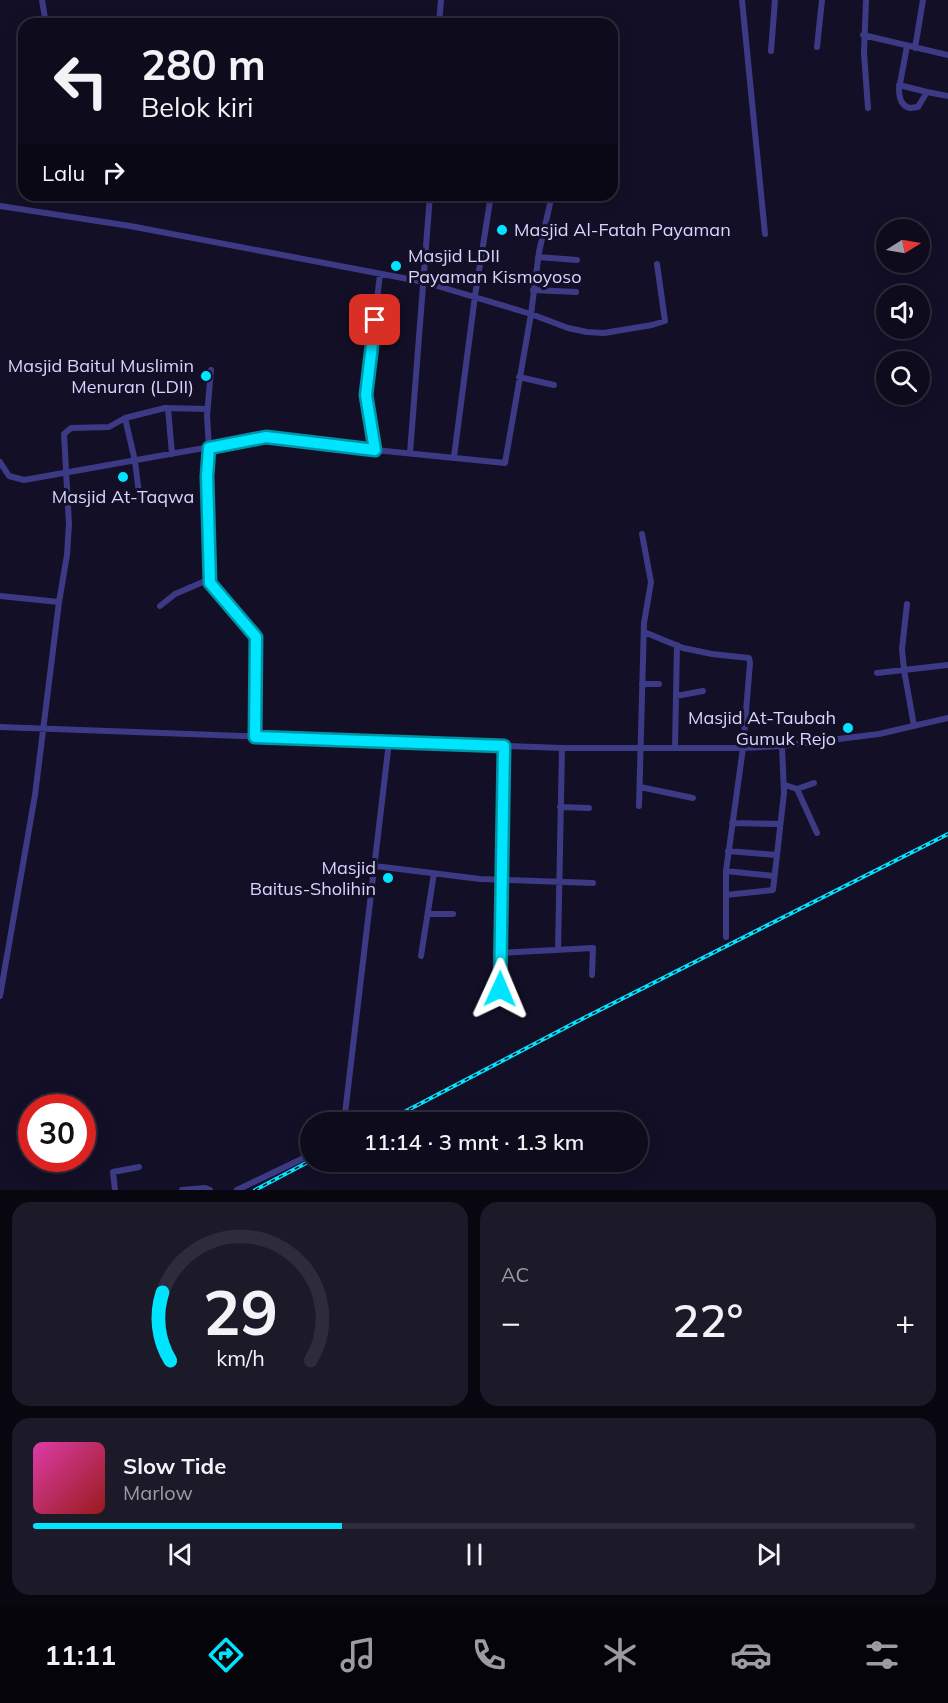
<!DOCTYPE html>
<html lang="id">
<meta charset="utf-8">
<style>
body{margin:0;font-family:Mulish,sans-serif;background:#1c1929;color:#f1f3f6;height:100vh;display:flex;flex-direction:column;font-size:22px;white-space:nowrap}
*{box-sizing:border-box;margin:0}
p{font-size:20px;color:#9b9ba3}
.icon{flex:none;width:33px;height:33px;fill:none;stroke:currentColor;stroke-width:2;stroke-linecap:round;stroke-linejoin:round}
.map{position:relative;height:1190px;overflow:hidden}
.details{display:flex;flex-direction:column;gap:12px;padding:12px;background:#08060f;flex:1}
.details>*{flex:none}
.top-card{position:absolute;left:18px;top:18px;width:600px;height:183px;border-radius:18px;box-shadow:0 3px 15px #0003,0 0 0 2px #2e2b3b;background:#0e0b1c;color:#f1f3f6;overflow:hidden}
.needle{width:39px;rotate:79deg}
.tools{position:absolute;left:876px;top:219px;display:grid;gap:12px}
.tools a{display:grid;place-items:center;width:54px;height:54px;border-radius:50%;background:#0e0b1c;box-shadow:0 3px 15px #0003,0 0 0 2px #2e2b3b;font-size:30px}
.speed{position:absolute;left:18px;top:1094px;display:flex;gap:12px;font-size:30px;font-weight:700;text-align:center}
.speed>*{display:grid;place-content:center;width:78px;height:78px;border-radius:50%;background:#0e0b1c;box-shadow:0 3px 15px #0003,0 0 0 2px #2e2b3b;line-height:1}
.speed .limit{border:9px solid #d22;background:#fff;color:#111}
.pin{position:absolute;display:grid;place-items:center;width:51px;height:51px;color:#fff;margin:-26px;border-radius:12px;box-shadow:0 3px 9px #0006}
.me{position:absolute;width:66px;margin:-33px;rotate:1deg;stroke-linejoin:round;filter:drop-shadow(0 0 4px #0008)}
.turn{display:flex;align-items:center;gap:21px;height:126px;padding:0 24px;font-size:27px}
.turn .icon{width:78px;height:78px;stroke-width:2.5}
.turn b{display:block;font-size:42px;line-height:51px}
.then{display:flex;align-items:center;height:57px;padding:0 24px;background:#0003;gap:12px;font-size:22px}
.big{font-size:45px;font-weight:600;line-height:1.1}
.details .tile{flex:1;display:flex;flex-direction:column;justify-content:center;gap:9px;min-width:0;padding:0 21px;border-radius:18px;background:#1c1929}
.details .dial{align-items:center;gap:0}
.dial svg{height:156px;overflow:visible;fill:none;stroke:#2e2b3b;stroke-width:7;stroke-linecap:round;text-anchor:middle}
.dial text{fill:#f1f3f6;stroke:none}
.song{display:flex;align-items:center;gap:18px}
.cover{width:72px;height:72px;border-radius:9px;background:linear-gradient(135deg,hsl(320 70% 55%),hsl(0 70% 35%))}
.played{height:6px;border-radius:3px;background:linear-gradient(90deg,#00e5ff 35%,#2e2b3b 35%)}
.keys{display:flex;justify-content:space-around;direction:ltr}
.heat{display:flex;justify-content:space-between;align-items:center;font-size:33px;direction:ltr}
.details .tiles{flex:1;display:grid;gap:12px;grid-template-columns:1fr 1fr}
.tile:last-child{grid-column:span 2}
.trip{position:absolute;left:300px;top:1112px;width:348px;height:60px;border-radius:30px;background:#0e0b1c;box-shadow:0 3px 15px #0003,0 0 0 2px #2e2b3b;font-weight:600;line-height:60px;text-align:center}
.tab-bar{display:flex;height:96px;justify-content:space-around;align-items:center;background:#06040b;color:#9b9ba3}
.tab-bar .icon{width:42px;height:42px}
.tab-bar .current{color:#00e5ff}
.tab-bar b{font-size:27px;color:#f1f3f6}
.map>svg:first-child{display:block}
</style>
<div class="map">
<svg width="948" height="1190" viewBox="0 0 948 1190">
<rect width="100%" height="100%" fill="#130f26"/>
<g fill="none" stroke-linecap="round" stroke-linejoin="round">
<!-- minor -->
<path stroke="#3d3a85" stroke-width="6" d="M42,0L46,24
M742,0L765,234
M866,0L864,53L868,108
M439,24L441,0
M863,35L948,55
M907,46L899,89C899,98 901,106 910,108L918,107L927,92L948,96
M817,47L822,0
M915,48L923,0
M771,51L775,0
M899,85L927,92
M0,206L130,226L424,282L531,314L568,328L587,332L604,333L652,325L665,321L657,264
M538,257L577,260
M533,290L576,292
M519,377L554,385
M168,408L172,454
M125,418L135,461L139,494
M375,450L366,395L380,274
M410,453L430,195
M454,457L475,296L491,195
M0,462L9,476L24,480L266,437L375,450L505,463L531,314L539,252L552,195
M210,579L212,586L256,637L255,737
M0,596L59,602
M907,604L902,649L904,670L914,726
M160,606L175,594L210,579L207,476L209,448L207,416L211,370
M644,632L683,648L712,654L749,658L750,663L743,748L726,871V937
M877,673L948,665
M642,684H659
M676,696L703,691
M0,727L562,748H743L782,746L879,734L948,718
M675,748L677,645
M785,785L797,789L817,833
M640,787L693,798
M797,789L814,783
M639,806L644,623L651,582L642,534
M560,807L589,808
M732,823L780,824
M728,851L776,855
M375,866L480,879L593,883
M726,871L774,876
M726,895L773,890L784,793L782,746
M429,914H453
M558,950L562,748
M500,953L593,948L592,975
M421,956L434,873
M500,989L504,746
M0,996L35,795L59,602L67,555L69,524L64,434L71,428L109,427L125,418L165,408L207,409
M344,1122L389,742
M115,1190L113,1172L139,1167
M182,1190L205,1188L210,1190
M237,1190L310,1155"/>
<!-- rail casing -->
<g stroke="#00e5ff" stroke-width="4">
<path id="rail" d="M385,1122L582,1019L948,834
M255,1190L310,1161"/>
</g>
<!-- rail -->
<use href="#rail" stroke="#130f26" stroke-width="1.5" stroke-dasharray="4.5" stroke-linecap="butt"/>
</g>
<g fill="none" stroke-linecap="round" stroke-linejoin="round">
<!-- route casing -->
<g stroke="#0095a6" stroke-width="15">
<path id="route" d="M375,320L366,395L375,450L266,437L209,448L207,476L210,583L256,637L255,737L504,746L500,989"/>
</g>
<!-- route -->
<use href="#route" stroke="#00e5ff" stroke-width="10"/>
</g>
<!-- markers -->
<g fill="#00e5ff" stroke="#130f26" stroke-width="2">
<circle cx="502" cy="230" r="6"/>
<circle cx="396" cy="266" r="6"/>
<circle cx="206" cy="376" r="6"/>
<circle cx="123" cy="477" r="6"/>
<circle cx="848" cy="728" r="6"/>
<circle cx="388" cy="878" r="6"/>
</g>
<g text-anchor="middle" stroke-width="6" stroke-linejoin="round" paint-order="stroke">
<!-- poi labels -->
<g font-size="18" fill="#d9d4ff" stroke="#130f26" text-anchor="end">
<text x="514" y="236" text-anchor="start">Masjid Al-Fatah Payaman</text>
<text x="408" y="262" text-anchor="start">Masjid LDII<tspan x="408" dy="21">Payaman Kismoyoso</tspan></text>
<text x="194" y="372">Masjid Baitul Muslimin<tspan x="194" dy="21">Menuran (LDII)</tspan></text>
<text x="123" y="503" text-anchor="middle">Masjid At-Taqwa</text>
<text x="836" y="724">Masjid At-Taubah<tspan x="836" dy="21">Gumuk Rejo</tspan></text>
<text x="376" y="874">Masjid<tspan x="376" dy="21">Baitus-Sholihin</tspan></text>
</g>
</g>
</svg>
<div class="tools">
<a><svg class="needle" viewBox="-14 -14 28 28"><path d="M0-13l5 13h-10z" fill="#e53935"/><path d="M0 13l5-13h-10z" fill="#9b9ba3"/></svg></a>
<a><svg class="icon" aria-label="sound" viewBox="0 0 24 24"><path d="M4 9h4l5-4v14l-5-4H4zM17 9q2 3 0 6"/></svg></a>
<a><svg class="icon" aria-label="search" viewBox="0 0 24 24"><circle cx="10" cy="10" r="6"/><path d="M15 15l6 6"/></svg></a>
</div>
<div class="speed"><div class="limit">30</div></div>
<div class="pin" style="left:375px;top:320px;background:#d93025"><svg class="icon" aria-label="arrive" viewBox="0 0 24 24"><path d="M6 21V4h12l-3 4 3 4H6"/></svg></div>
<svg class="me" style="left:500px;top:989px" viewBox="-20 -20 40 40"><path d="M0-17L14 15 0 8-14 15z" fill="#00e5ff" stroke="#fff" stroke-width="4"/></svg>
<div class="trip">11:14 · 3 mnt · 1.3 km</div>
<div class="top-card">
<div class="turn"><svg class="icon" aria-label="left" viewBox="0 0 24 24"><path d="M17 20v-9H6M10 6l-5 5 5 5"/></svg><div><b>280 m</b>Belok kiri</div></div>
<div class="then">Lalu<svg class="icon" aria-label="right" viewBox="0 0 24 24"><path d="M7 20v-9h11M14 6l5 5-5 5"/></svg></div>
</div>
</div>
<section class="details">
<div class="tiles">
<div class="tile dial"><svg viewBox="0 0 100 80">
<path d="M14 69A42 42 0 1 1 86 69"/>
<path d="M14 69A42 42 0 0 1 10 34" stroke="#00e5ff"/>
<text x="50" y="56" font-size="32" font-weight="700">29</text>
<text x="50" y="72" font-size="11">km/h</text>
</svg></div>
<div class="tile"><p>AC</p>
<div class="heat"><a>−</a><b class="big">22°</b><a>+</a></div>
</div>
<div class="tile">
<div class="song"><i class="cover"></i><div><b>Slow Tide</b><p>Marlow</p></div></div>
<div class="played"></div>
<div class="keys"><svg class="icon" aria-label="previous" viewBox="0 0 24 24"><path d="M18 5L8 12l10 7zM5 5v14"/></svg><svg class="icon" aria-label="pause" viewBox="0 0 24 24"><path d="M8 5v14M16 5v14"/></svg><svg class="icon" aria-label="next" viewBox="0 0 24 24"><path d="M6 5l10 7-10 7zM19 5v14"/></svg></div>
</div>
</div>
</section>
<nav class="tab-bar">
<b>11:11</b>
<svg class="icon current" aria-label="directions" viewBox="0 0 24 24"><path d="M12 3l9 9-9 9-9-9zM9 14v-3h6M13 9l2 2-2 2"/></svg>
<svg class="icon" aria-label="music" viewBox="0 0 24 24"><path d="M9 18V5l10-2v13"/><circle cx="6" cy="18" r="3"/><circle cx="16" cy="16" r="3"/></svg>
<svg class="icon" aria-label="phone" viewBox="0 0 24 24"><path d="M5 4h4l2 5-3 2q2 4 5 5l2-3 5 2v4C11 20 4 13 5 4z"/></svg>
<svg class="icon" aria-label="climate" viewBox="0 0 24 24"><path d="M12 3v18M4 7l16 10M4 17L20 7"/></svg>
<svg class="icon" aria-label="car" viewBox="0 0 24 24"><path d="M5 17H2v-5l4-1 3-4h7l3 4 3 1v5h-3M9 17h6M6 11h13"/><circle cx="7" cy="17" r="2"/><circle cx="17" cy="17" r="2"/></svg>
<svg class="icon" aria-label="filters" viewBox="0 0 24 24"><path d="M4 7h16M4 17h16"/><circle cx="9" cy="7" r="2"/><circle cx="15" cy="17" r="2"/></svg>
</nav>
